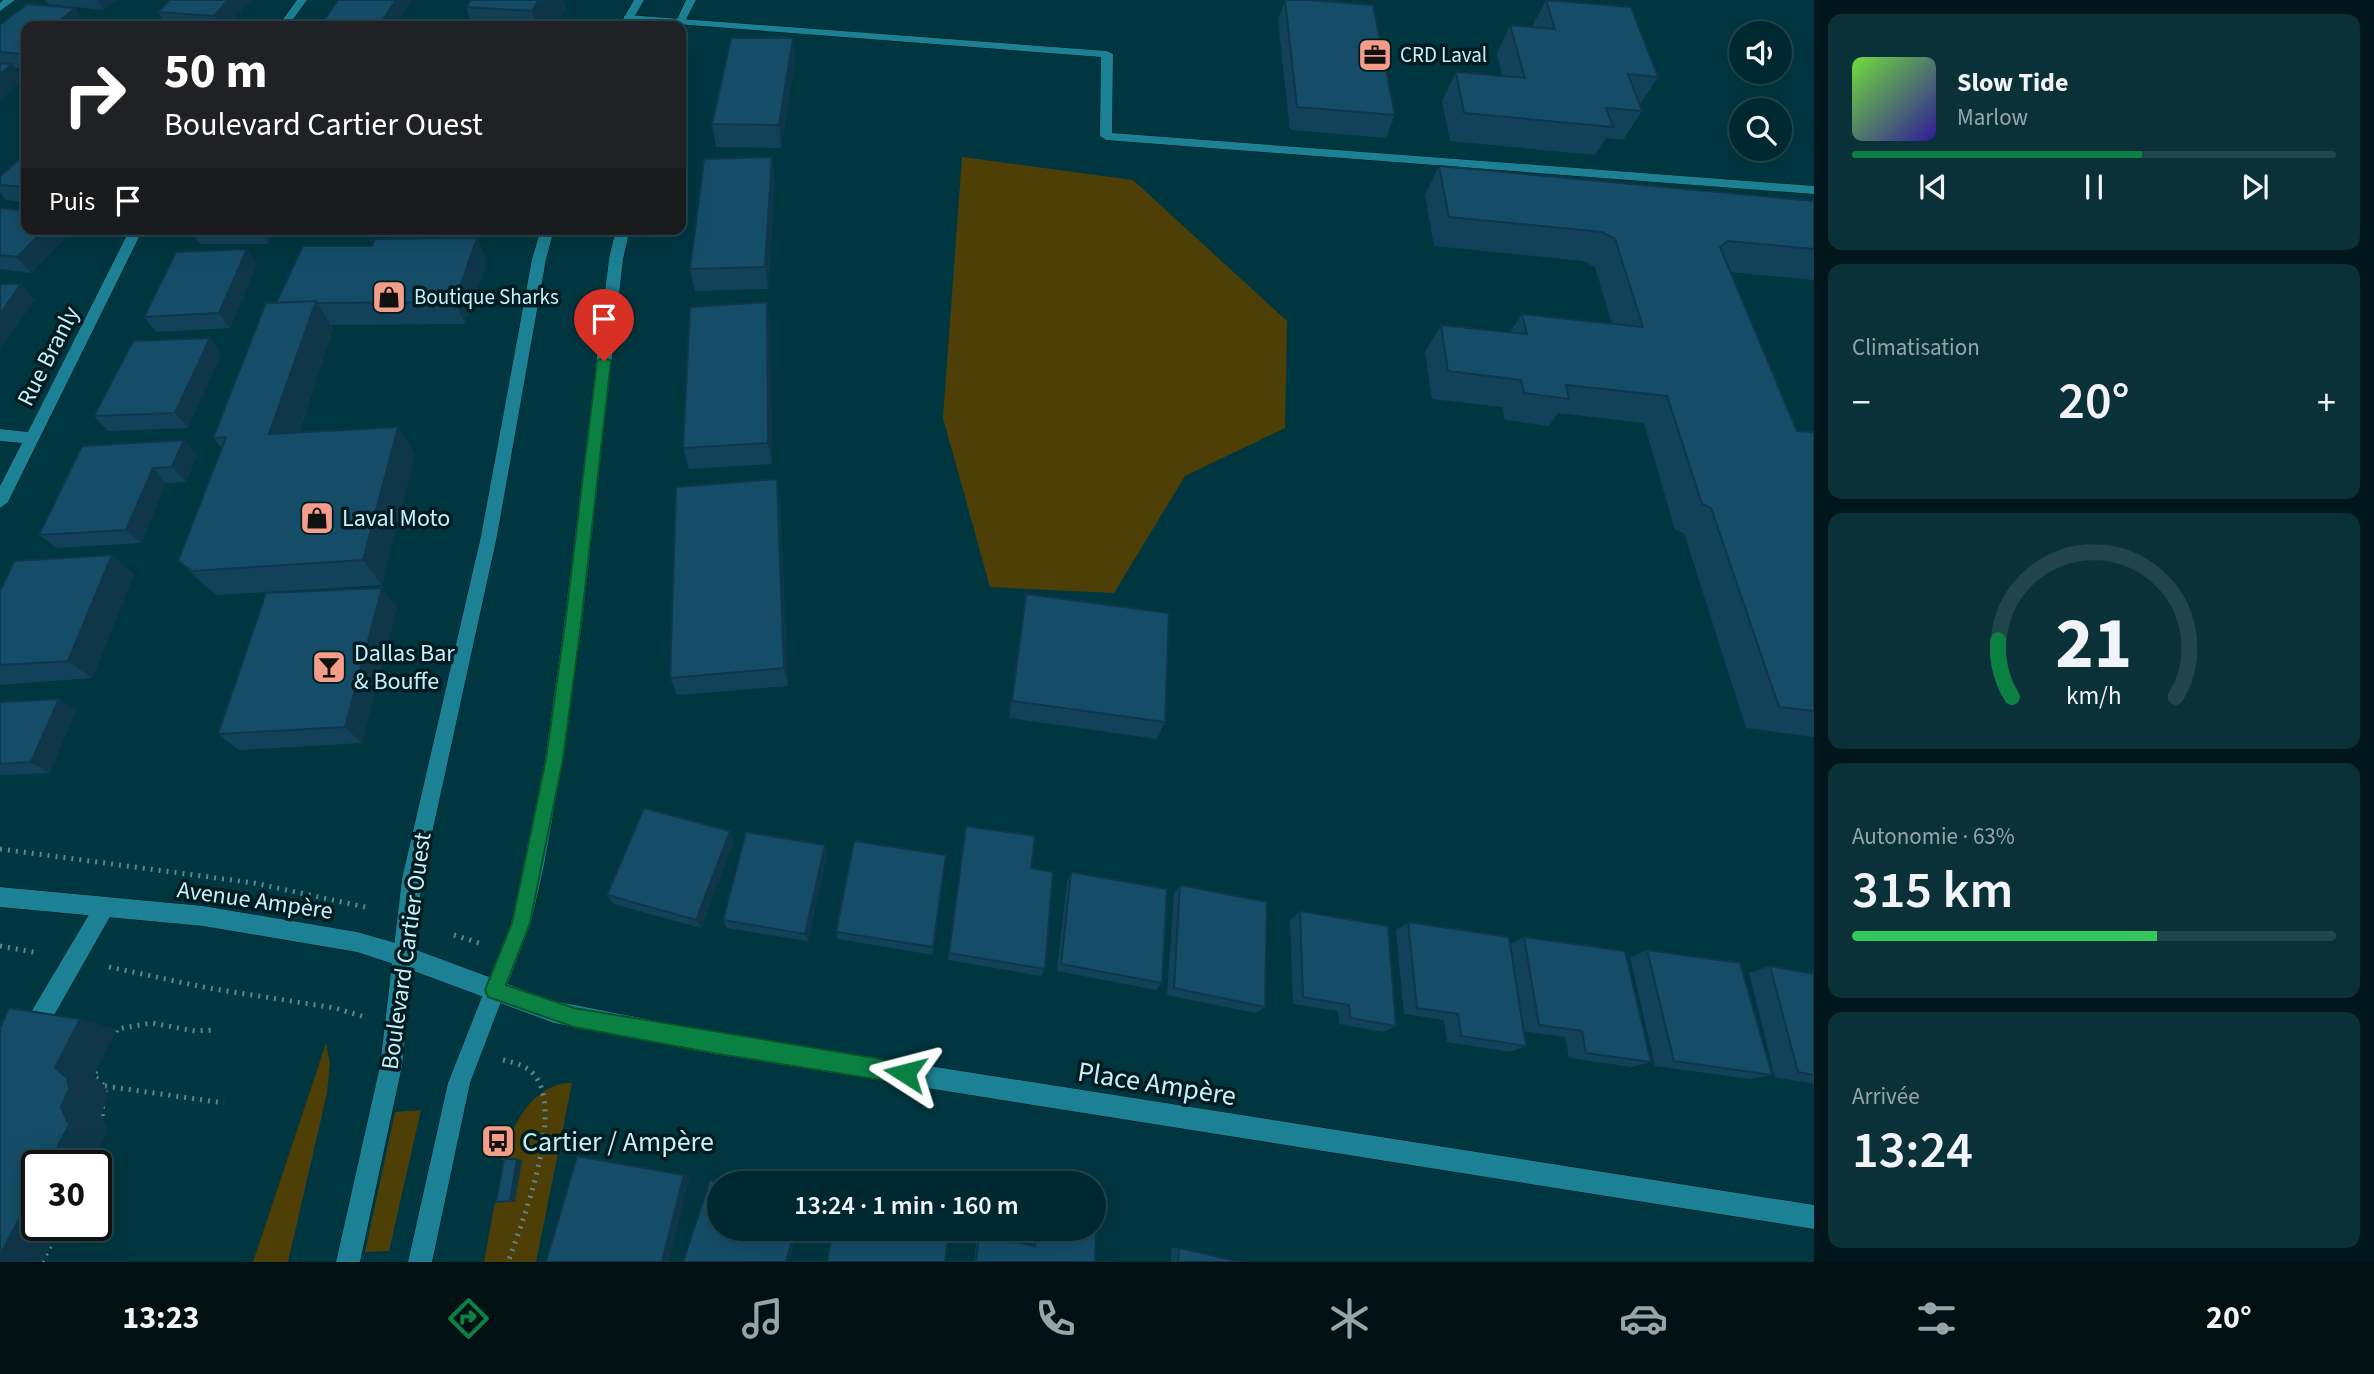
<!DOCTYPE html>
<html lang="fr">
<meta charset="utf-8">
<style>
body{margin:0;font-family:"Source Sans 3",sans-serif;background:#0a3038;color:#f1f3f6;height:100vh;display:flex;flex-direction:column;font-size:26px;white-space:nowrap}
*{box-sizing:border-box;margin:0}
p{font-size:23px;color:#95a6ab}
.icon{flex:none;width:38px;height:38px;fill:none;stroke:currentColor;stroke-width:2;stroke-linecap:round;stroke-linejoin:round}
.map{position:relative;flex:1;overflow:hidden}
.panel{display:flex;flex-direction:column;gap:14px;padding:14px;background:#00161a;width:560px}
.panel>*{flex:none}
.hud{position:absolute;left:21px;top:21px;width:665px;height:214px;border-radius:14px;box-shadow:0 7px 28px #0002,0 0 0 2px #22444c;background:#202124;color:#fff;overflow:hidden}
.controls{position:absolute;left:1729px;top:21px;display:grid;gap:14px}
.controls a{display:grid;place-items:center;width:63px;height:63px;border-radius:50%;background:#002830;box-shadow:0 7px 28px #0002,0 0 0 2px #22444c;font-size:35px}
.speed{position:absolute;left:21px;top:1150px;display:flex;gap:14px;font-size:35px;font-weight:700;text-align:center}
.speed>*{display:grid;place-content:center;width:91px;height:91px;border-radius:50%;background:#002830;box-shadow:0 7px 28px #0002,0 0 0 2px #22444c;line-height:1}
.speed .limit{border:4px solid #111;border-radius:10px;background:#fff;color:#111}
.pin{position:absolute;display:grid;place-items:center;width:60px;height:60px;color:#fff;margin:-72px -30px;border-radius:50% 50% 50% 0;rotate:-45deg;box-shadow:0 0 7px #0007}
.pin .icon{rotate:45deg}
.me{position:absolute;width:77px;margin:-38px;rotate:279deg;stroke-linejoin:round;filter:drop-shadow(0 0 5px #0008)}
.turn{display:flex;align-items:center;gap:24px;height:147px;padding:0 28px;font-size:32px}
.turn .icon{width:91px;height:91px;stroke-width:2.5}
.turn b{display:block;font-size:49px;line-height:60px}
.then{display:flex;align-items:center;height:66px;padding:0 28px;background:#0003;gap:14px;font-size:26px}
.big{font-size:52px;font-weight:600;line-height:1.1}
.panel .tile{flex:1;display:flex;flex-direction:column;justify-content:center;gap:10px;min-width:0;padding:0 24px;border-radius:14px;background:#0a3038}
.panel .dial{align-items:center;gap:0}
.dial svg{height:182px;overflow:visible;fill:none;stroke:#22444c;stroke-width:7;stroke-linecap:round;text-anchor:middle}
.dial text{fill:#f1f3f6;stroke:none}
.song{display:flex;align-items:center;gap:21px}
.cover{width:84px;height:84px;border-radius:10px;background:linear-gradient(135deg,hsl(100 70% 55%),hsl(250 70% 35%))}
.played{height:7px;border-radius:4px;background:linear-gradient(90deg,#0b8043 60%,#22444c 60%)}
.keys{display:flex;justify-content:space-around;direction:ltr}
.heat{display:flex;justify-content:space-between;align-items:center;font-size:38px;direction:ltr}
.charge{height:10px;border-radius:5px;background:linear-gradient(90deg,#34c759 63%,#22444c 0)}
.trip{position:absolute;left:707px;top:1171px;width:399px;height:70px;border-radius:35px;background:#002830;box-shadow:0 7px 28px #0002,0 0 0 2px #22444c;font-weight:600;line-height:70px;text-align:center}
.menu{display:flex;height:112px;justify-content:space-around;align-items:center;background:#001013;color:#95a6ab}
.menu .icon{width:49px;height:49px}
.menu .active{color:#0b8043}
.menu b{font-size:32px;color:#f1f3f6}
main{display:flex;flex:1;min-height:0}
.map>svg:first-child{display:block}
</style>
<main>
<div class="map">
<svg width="1814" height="1262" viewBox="0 0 1814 1262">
<rect width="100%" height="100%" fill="#003640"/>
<!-- green -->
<path fill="#4d3f06" d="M962,157L1133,180L1287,321L1285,428L1185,476L1114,593L990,587L943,418Z
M326,1043L330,1063L327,1093L288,1262H253Z
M572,1083L536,1262H484L495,1202H502L522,1161L502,1160C512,1127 531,1083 572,1083Z
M421,1110L389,1251L365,1252L395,1112Z"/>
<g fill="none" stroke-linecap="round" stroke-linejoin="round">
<!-- service casing -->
<g stroke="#001c21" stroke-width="1">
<path id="service" d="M628,15L1107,51L1113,54L1112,133L1814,186V194L1106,140L1100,136L1101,57L624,20V16Z
M104,898L111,901L114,908L111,915L40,1040L32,1043L24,1040L21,1032L24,1024L97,901Z"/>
</g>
<!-- minor casing -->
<g stroke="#001c21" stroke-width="1">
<path id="minor" d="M3,0H15L0,11V3Z
M297,0H307L288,26H278Z
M130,229H143L8,502L0,508V486L22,443L0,441V429L28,432Z
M0,887L203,906L357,932L403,945L554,1001L713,1032L1814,1205V1229L713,1054L554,1023L403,967L357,952L203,926L0,907Z"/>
</g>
<!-- tertiary casing -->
<g stroke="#001c21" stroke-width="1">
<path id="tertiary" d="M634,0H644L629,26H619Z
M686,0H696L681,29V26H674Z
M541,229H554L546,259L497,536L422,879L402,1066L360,1262H336L380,1066L402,879L481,536L532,259Z
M616,229H630L623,259L582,624L563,759L544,865L531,923L470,1083L432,1262H408L448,1083L511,923L524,865L545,759L564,624L609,259Z"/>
</g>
<!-- path -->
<path stroke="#588892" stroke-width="5" stroke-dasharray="2 6" stroke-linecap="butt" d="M0,849L254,883L365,907
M454,935L479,943
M0,946L38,953
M109,967L208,988L335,1008L365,1017
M116,1032L117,1029L152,1023L195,1031L213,1030
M503,1060C516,1063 528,1066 536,1077C563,1116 523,1221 508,1262
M96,1071L94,1076C117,1093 96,1103 104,1121
M105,1086L224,1103
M42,1262L61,1225"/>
<!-- service -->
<use href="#service" fill="#1c8194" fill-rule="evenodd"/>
<!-- minor -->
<use href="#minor" fill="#1c8194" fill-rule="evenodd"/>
<!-- tertiary -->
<use href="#tertiary" fill="#1c8194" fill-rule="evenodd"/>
</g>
<!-- wall -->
<path fill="#124259" d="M45,0H116L104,10L48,4Z
M251,0L227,26H167L158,12Z
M471,0H563L566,9L556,26H455L471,22L466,7Z
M1285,0H1308L1395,115L1386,138L1290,130L1278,21Z
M1546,0L1658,77L1639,106L1642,111L1623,140L1606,138L1595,155L1450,141L1442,101L1456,72L1502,76L1497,53L1510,25L1532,27Z
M85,24L26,26V69L15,68L24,80L0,100V25Z
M795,61L781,148L716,147L712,124Z
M26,152V202L6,200L0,192V177Z
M1439,166L1814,201V280L1730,272L1797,431L1814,432V737L1746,728L1684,533L1675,530L1644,423L1558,413L1549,426L1505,420L1502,407L1432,399L1425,352L1441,325L1510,332L1522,314L1612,324L1595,267L1583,261L1434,246L1425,195Z
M775,180L768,289L695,291L690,269Z
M0,208L26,229H71L72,231L31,273L0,269Z
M190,229H276L268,244H200Z
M477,238L487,261L465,324L331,325L333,329L299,433L415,454L382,585L217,595L204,585L178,561L222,448L213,438L276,303L372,246Z
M257,264L230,328L156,332L144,317Z
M767,302L770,325L772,464L689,469L683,448Z
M221,354L188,428L108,431L94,416Z
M82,446L197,455L186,482L166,483L141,543L56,548L39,535Z
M780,500L788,686L677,695L670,678Z
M134,574L92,678L0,685V591Z
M382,588L397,607L362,743L239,750L218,734Z
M1026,594L1165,722L1157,739L1009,718Z
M59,699L76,710L50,773L0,775V702Z
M966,826L1031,868L1045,969L1041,976L948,960Z
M734,841L701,928L614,904L607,895Z
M827,854L808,941L727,928L723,920Z
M946,855L933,955L838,939L836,932Z
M1071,872L1162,983L1156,990L1057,971L1067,881Z
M1180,885L1265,1007L1256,1013L1167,995L1174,894Z
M1300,911L1396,1026L1384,1032L1339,1024L1338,1011L1293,1004L1290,920Z
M1408,922L1510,944L1524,937L1651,1062L1632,1067L1569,1058L1565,1037L1523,1031L1526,1046L1510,1052L1447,1042L1444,1020L1404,1014L1396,930Z
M1647,950L1772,1075L1750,1079L1655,1066L1630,957Z
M1770,966L1814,974V1084L1775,1077L1749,973Z
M1033,1228H1086L1095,1262H974L977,1236H979L1032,1246Z
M1171,1248H1179L1242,1262H1171Z"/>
<!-- shaded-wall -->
<path fill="#0f3649" d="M98,0H116L104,10Z
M228,0H251L227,26H220L214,16Z
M396,0H410L411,2L395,26H379Z
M539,0H563L566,9L556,26H537L532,11Z
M75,8L85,24L82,26H54Z
M793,38L795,61L781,148L779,125Z
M26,49V62L21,54Z
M12,64L24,80L0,100V74Z
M772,157L775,180L768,289L765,267Z
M45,229H71L72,231L31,273L17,257Z
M259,229H276L268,244Z
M477,238L487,261L465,324L455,302Z
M247,249L257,264L230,328L219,313Z
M21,284L35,300L0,350V314Z
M316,301L333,329L289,461L269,434Z
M767,302L770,325L772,464L768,443Z
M210,338L221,354L188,428L175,413Z
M398,427L415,454L382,585L363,560Z
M184,440L197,455L186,482L172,467Z
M153,468L166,483L141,543L126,530Z
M777,479L780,500L788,686L784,668Z
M112,555L134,574L92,678L68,661Z
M382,588L397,607L362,743L345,727Z
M59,699L76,710L50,773L31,762Z
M730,831L734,841L701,928L696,920Z
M825,845L827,854L808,941L805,934Z
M80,1019L117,1029L94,1076L105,1086L108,1097L101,1114L108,1131L91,1166H47L61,1107L55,1068Z
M517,1159L522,1160L515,1202L510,1201Z
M684,1175L690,1177L669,1262H662Z
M37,1185V1225H61L42,1262H0V1255Z
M795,1228H798L789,1262H786Z"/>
<!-- building -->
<path fill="#154d68" stroke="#0f3649" stroke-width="2" d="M170,0H228L214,16L158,12Z
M338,0H396L379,26L321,25Z
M471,0H539L532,11L466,7Z
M1285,0H1308L1373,5L1395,115L1297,107Z
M1546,0L1631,7L1658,77L1628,74L1642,111L1606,108L1613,127L1464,113L1456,72L1525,78L1510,25L1555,29Z
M27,4L75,8L54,26H26V49L21,54L0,52V25Z
M458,21L527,24L525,26H455Z
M731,38H793L779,125L712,124Z
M0,63L12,64L0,74Z
M26,152V187L0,185V177Z
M772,157L765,267L690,269L704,159Z
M1439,166L1814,201V249L1728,241L1720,247L1797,431L1814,432V711L1779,707L1711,508L1702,504L1667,396L1566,385L1569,399L1524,393L1521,380L1448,371L1441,325L1527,334L1522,314L1643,327L1615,239L1602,232L1449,217Z
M0,208L26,211V229H45L17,257L0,255Z
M477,238L455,302L317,303L316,301L276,303L303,246H372L375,239Z
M247,249L219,313L144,317L176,252Z
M0,284H21L0,314Z
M316,301L269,434L398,427L363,560L192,571L178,561L226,437L213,438L266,303Z
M767,302L768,443L683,448L690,307Z
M210,338L175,413L94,416L133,341Z
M184,440L172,467L153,468L126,530L39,535L82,446Z
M777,479L784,668L670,678L676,487Z
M112,555L68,661L0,665V591L14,561Z
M382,588L345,727L218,734L266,593Z
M1026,594L1169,613L1165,722L1012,701Z
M59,699L31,762L0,764V702Z
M644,808L730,831L696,920L607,895Z
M966,826L1035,836L1031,868L1053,872L1045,969L949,953Z
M746,832L825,845L805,934L723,920Z
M854,841L946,855L933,947L836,932Z
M1071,872L1167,889L1162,983L1061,964Z
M1180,885L1267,902L1265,1007L1174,988Z
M1300,911L1388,926L1396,1026L1350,1018L1349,1005L1303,997Z
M1408,922L1509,937L1526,1046L1461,1036L1458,1014L1417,1008Z
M1524,937L1625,951L1651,1062L1586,1053L1582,1031L1539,1025Z
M1647,950L1740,963L1772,1075L1674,1061Z
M1770,966L1814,974V1075L1798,1072Z
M9,1008L80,1019L55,1068L67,1078L69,1089L61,1107L69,1125L47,1166H37V1185L0,1255V1028Z
M577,1156L684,1175L662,1262H546Z
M504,1159H517L510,1201L496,1202Z
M761,1173L793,1183H758Z
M710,1180L719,1183V1228H795L786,1262H683Z
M833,1228H949L945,1262H827Z
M1037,1228H1086L1096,1230L1095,1262H976L979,1236L1035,1246Z
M1179,1248L1242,1262H1178Z"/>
<!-- route -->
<path fill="#0b8043" stroke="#07532c" stroke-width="2" d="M604,357L611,361L581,624L563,759L530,923L506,985L574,1008L905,1063L912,1066L915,1073L912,1081L905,1084L713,1053L574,1027L488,997L485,990L512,923L546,759L565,624L597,361Z"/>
<!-- icons -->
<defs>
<g id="office-square" transform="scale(1.75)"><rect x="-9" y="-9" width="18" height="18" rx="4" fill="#f49e8a" stroke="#001c21"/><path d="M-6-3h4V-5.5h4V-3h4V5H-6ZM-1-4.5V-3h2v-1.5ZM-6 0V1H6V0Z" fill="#111"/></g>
<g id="shop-square" transform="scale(1.75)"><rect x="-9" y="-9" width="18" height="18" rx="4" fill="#f49e8a" stroke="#001c21"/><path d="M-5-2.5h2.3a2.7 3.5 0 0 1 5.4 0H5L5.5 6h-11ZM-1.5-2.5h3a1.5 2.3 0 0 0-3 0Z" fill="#111"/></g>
<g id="bar-square" transform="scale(1.75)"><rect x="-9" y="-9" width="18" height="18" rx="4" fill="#f49e8a" stroke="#001c21"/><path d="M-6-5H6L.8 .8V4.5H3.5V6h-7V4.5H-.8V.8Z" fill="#111"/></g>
<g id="bus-square" transform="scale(1.75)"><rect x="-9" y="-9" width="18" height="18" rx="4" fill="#f49e8a" stroke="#001c21"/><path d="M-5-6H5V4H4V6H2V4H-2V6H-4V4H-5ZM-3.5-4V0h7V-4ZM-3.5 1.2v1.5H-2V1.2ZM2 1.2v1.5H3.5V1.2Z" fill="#111"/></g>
</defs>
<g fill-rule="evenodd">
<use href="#office-square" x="1375" y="55"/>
<use href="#shop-square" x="389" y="297"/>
<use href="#shop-square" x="317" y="518"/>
<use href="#bar-square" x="329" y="667"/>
<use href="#bus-square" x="498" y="1141"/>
</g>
<g text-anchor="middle" stroke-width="7" stroke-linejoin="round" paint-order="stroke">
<!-- far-poi labels -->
<g font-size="21" fill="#c6f0fa" stroke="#001c21" text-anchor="start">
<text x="1400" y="62">CRD Laval</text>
<text x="414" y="304">Boutique Sharks</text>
</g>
<!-- street labels -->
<g font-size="24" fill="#c6f0fa" stroke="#001c21">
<text transform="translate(48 356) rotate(-63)" y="8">Rue Branly</text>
<text transform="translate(255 900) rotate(8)" y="8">Avenue Ampère</text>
<text transform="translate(406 951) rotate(-82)" y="8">Boulevard Cartier Ouest</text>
</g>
<!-- poi labels -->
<g font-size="24" fill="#c6f0fa" stroke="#001c21" text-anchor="start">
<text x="342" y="526">Laval Moto</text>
<text x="354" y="661">Dallas Bar<tspan x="354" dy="28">&amp; Bouffe</tspan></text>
</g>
<!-- near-street labels -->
<g font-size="28" fill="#c6f0fa" stroke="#001c21">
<text transform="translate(1157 1083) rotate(9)" y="10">Place Ampère</text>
</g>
<!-- near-poi labels -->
<g font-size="28" fill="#c6f0fa" stroke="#001c21" text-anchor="start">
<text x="522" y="1151">Cartier / Ampère</text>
</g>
</g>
</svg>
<div class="controls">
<a><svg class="icon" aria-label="sound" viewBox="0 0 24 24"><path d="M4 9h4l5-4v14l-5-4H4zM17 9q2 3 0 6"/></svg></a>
<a><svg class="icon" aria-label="search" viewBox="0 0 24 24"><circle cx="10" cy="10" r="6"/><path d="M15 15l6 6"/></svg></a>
</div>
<div class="speed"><div class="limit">30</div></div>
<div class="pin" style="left:604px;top:361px;background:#d93025"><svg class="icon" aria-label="arrive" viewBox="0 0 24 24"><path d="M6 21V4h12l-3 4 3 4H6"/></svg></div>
<svg class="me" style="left:905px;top:1073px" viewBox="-20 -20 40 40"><path d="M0-17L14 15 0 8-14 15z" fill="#0b8043" stroke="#fff" stroke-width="4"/></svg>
<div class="trip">13:24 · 1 min · 160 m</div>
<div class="hud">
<div class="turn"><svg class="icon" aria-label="right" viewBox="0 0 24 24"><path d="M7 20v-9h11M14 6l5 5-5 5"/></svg><div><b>50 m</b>Boulevard Cartier Ouest</div></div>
<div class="then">Puis<svg class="icon" aria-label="arrive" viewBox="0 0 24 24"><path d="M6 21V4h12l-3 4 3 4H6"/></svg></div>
</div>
</div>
<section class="panel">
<div class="tile">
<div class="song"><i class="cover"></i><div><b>Slow Tide</b><p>Marlow</p></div></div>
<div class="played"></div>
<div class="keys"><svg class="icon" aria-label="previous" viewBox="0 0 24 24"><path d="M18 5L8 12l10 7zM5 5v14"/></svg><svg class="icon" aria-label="pause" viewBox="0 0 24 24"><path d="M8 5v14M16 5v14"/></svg><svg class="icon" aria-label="next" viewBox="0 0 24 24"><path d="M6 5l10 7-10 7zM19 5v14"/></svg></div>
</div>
<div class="tile"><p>Climatisation</p>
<div class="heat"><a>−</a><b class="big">20°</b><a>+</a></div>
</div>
<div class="tile dial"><svg viewBox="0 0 100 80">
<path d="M14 69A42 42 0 1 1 86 69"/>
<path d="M14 69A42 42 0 0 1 8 44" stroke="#0b8043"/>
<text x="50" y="56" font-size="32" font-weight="700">21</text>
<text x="50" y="72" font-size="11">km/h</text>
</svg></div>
<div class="tile"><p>Autonomie · 63%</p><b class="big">315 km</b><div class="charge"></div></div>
<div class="tile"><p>Arrivée</p><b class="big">13:24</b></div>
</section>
</main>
<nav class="menu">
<b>13:23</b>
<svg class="icon active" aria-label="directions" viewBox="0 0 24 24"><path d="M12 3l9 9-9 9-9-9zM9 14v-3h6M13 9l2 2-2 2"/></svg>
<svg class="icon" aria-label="music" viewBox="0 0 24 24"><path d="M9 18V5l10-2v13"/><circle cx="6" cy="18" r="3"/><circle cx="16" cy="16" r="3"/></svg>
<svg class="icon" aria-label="phone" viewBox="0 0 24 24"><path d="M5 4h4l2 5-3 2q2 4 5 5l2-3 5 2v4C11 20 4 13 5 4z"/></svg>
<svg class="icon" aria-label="climate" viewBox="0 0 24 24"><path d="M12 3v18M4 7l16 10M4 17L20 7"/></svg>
<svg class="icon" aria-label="car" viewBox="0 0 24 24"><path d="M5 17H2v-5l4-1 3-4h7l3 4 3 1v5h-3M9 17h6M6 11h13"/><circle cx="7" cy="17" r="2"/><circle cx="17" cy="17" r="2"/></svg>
<svg class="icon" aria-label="filters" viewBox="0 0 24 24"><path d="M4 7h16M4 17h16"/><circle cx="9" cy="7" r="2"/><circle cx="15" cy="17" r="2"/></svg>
<b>20°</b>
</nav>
